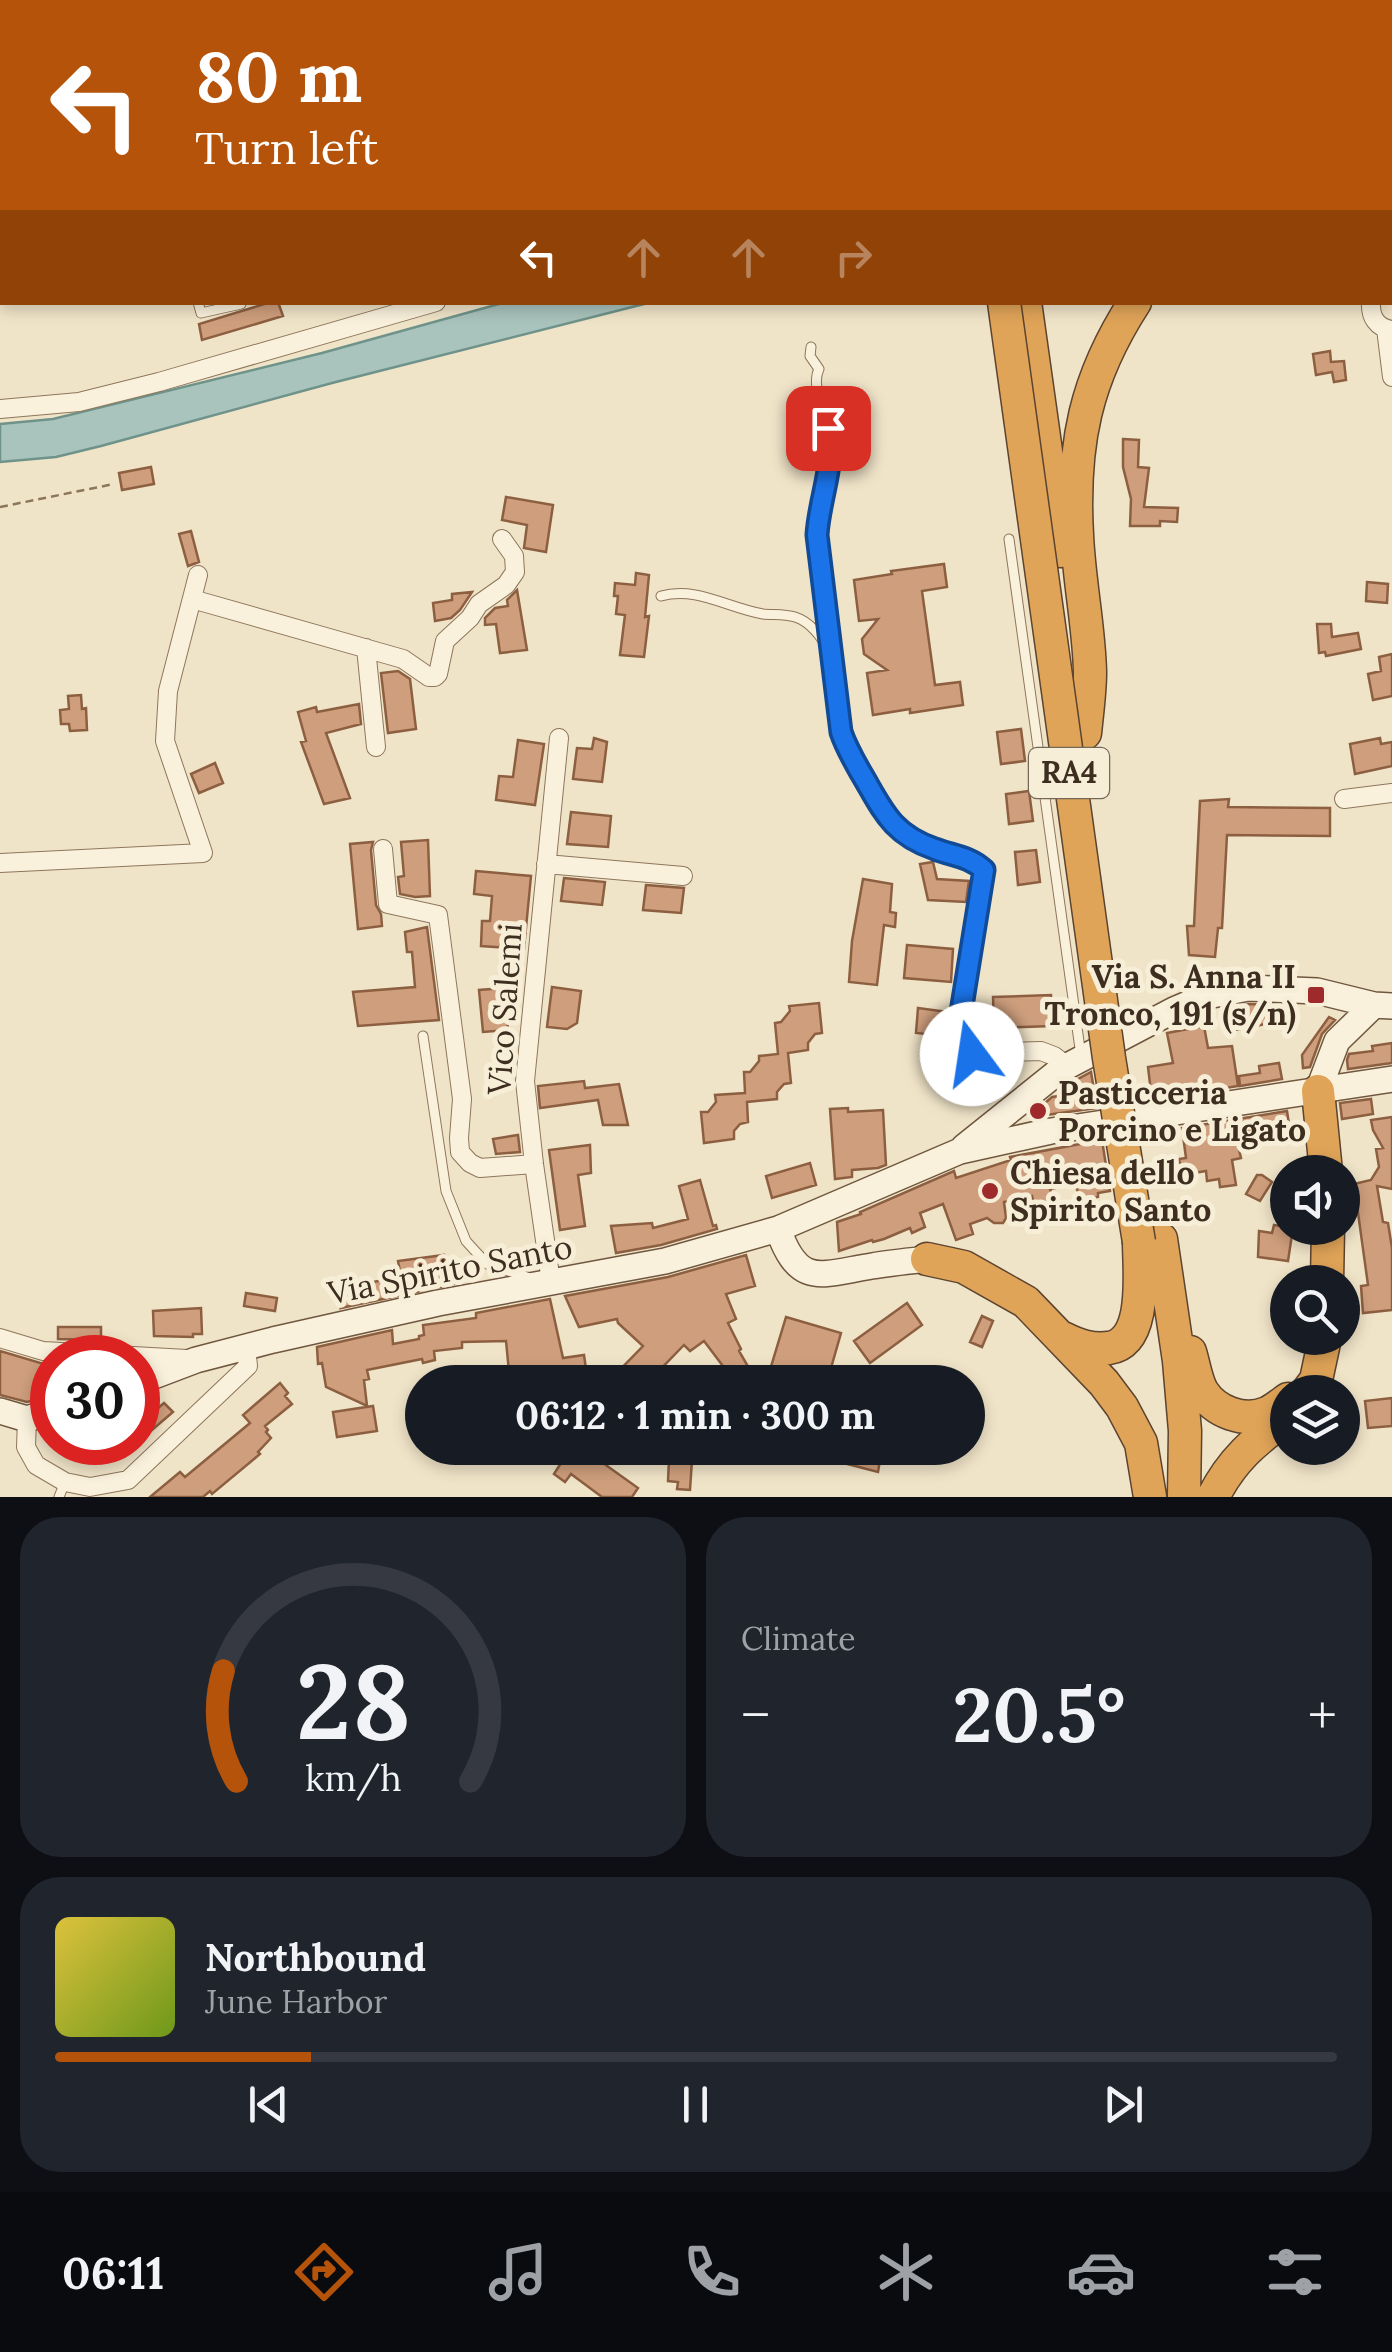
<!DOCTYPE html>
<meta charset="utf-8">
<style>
body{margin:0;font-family:Lora,serif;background:#20242c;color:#f1f3f6;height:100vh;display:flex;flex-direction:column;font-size:38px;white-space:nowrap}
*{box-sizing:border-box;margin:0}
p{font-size:32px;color:#9ea1a6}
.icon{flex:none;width:55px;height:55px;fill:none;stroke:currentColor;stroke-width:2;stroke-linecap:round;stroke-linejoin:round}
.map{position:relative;height:1497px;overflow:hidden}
.drawer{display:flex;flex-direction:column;gap:20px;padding:20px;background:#0d0f14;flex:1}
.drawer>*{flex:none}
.guide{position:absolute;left:0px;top:0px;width:1392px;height:305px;box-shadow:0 5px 15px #0003;background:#b45309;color:#fff;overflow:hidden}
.tools{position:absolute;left:1270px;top:1155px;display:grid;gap:20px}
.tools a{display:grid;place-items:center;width:90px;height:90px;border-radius:50%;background:#171b24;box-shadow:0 5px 15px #0003;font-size:50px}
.speed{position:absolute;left:30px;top:1335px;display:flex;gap:20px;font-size:50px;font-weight:700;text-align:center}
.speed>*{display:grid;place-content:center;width:130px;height:130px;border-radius:50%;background:#171b24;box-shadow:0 5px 15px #0003;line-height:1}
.speed .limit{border:15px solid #d22;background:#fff;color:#111}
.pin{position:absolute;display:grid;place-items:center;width:85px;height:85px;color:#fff;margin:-42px;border-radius:20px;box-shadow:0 5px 15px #0006}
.me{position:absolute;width:110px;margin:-55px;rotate:346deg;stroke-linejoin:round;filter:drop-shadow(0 0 8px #0008)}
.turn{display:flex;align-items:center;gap:35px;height:210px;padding:0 30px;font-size:45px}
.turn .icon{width:130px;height:130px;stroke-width:2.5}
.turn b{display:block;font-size:70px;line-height:85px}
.lanes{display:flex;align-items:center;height:95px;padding:0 30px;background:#0003;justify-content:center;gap:50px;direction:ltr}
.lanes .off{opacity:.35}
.big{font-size:75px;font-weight:800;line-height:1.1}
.drawer .tile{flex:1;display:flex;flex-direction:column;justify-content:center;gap:15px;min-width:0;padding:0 35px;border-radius:40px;background:#20242c}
.drawer .dial{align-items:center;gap:0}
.dial svg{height:260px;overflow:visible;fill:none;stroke:#363941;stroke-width:7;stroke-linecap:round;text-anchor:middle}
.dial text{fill:#f1f3f6;stroke:none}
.song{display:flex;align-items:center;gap:30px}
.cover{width:120px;height:120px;border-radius:15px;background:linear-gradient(135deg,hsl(50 70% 55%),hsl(80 70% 35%))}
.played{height:10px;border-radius:5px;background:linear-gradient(90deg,#b45309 20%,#363941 20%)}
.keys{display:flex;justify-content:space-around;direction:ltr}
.heat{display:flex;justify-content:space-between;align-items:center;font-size:55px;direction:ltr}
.drawer .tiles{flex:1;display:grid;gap:20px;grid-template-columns:1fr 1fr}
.tile:last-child{grid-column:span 2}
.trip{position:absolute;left:405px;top:1365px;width:580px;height:100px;border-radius:50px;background:#171b24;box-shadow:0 5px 15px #0003;font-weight:800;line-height:100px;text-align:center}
.tabs{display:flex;height:160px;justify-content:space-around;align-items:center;background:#090b0e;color:#9ea1a6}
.tabs .icon{width:70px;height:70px}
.tabs .on{color:#b45309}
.tabs b{font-size:45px;color:#f1f3f6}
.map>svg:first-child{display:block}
</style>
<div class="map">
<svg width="1392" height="1497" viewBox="0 0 1392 1497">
<rect width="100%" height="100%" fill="#f0e4c8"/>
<!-- water -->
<path fill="#a9c4bc" stroke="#6f938a" stroke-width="2.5" d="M506,302L648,303L332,383L101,446L56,457L0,462V424L53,419L322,353Z"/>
<!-- building -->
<path fill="#cf9f7d" stroke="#8d5f41" stroke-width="2.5" d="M271,302H278L283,316L202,340L199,324Z
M1330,351L1331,362L1344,361L1346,380L1334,382L1332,372L1316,375L1313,354Z
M1123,439L1139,440L1138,467L1149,468L1144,507L1178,508L1177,522L1160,521V526H1130L1131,499L1123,467Z
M151,467L154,484L122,490L119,473Z
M506,497L553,505L546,552L524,548L527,525L502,520Z
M191,531L199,562L188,566L179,534Z
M944,564L947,587L922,591L935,685L960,682L963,705L910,713V709L873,715L867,673L887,670L864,654L862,639L878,619L859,621L854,580L892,574L891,571Z
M636,573L649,575L645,617L649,616L644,657L620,655L625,615L616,614L618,596H614L615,583L635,585Z
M1367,582L1388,584L1387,603L1366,601Z
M517,590L527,650L500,653L496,624L485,625V618L495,608L508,606L507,600Z
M472,592L460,610L451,618L435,621L433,603L452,600V594Z
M1317,624H1331L1332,637L1358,633L1361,649L1326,656L1325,652L1319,653Z
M1392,654V696L1373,700L1368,674L1381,671L1379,657Z
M398,671L410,679L416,729L388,733L381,673Z
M81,695L82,709L86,708L87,730L70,731L69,724H61L60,710L69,709L68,696Z
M359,704L361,724L326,733L350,798L324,804L301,742L306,741L298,712L316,707L317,712Z
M1021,729L1025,761L1001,764L997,732Z
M594,738L607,742L602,782L573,779L577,748L592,749Z
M1380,738L1381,744L1392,742V766L1355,774L1350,744Z
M518,740L544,744L535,805L496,800L499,776L513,777Z
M215,763L223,783L199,793L191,774Z
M1029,791L1033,821L1009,824L1006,794Z
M1229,799L1228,807L1330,808V836L1227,835L1222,928H1218L1215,957L1189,955L1187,926H1194L1200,801Z
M571,812L611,816L608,847L567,844Z
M428,840L430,896L415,897L400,894L398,877L404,876L401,842Z
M373,842L371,850L376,905L381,914L382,926L358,929L350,844Z
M1036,850L1040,882L1018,885L1015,852Z
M933,862L937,879L969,881L966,902L928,900L920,864Z
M476,871L531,876L524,949L481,946L482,921H490L492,896L474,894Z
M564,878L605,882L602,905L561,901Z
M863,879L892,884L890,912L896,913L895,927L884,925L877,985L849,982L852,941Z
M646,885L684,888L681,913L643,910Z
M427,927L439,1020L358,1026L353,992L415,987L412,952H407L405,932Z
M907,945L953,949L951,982L904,978Z
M552,987L581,991L577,1023L567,1029L547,1027Z
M504,988L508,1030L483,1032L479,990Z
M1051,995L1052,1026L994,1028L993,997Z
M819,1003L822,1033L815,1034L808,1043V1050L788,1053L791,1083L784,1084L777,1092V1099L747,1102L748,1122L740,1124L734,1131V1139L704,1143L701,1112H708L716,1102L715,1095L745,1093L744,1072H750L759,1061V1056L778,1054L775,1023L781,1022L790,1011L789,1006Z
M1249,1004L1275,1005L1276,1015L1270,1016L1271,1023L1230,1031L1227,1009Z
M918,1008L948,1012L945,1036L916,1033Z
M1329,1017L1335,1020L1322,1034L1310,1067L1303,1068L1302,1055Z
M1204,1026L1208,1048L1232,1046L1238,1086L1189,1094H1180L1179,1089L1151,1092L1148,1067L1173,1063L1167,1033Z
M1392,1043V1063L1348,1069L1347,1060L1349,1054L1373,1051L1372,1046Z
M1279,1063L1282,1079L1240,1086L1239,1076L1260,1073L1259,1066Z
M1091,1072L1097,1108L1046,1115L1045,1103L1052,1097L1072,1094L1067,1085Z
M584,1081L585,1088L619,1084L628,1125H603L598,1100L540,1108L538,1086Z
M1371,1099L1373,1114L1342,1119L1340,1103Z
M848,1108V1112L883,1110L886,1165L878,1168L852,1170V1177L835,1179L830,1109Z
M1287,1111L1289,1124L1271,1127V1134L1237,1141L1241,1158L1232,1160L1236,1185L1220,1187L1219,1179L1207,1181L1206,1171L1182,1175L1179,1159L1186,1158L1182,1128Z
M1392,1117V1189L1377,1186L1383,1222L1388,1223L1392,1248V1310L1363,1313L1361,1286L1368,1285L1354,1184L1371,1180L1379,1167L1376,1149L1383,1148L1373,1130L1371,1120Z
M518,1135L520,1152L496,1154L493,1139Z
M1102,1140L1110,1191L1098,1193V1197L1079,1200L1076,1184L1050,1189L1055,1205L1035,1207L1032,1196L1004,1202L1006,1218L1003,1223H994L987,1218L970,1224L973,1234L956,1240L943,1204L920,1213L925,1227L912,1233L910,1228L884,1239L873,1242L872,1240L839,1251L837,1222L861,1214L860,1212L954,1171L956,1178L1011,1160L1010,1157Z
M590,1145L591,1173L578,1175L585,1226L560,1230L549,1150Z
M810,1163L816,1185L772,1198L766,1176Z
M1257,1175H1262L1272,1182L1260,1201L1246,1194Z
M700,1180L713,1226L716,1225L717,1229L661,1245L616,1253L611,1226L652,1223L653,1228L688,1219L679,1186Z
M1274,1225L1293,1228L1288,1261L1258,1257L1259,1231L1272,1233Z
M444,1255L445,1261L460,1260L463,1282L341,1308L350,1286L401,1277L398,1261Z
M746,1255L755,1286L726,1294L736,1319L728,1323L741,1349L739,1351L757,1382H735L704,1341L690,1351L684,1345L655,1375L663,1382H608L643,1346L618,1323L617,1319L579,1327L565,1296L668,1277Z
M246,1293L277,1298L275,1311L244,1306Z
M550,1299L563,1358L584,1355L587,1376L537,1382H510L506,1341L462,1342V1348L434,1351L435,1360L423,1363L422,1359L367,1370L369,1379L364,1380L367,1406L326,1387L322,1363L318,1364L317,1347L392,1330L393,1344L419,1339V1336L424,1335L423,1325L476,1318V1313Z
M907,1303L922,1325L870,1363L854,1341Z
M201,1308L202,1334H193V1337L154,1336L153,1311Z
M982,1316L993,1321L982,1347L970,1342Z
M786,1317L841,1333L827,1382H809L770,1370Z
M58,1327H101V1340L58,1339Z
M0,1351L44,1364L43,1368L52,1369V1395H33L31,1401L27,1402L0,1395Z
M280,1383L288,1393L285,1396L292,1404L265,1426L268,1430L266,1432L271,1438L258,1452L260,1454L212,1494L210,1491L203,1497H150L180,1472L185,1477L250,1423L243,1415Z
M1392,1398V1426L1368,1428L1365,1401Z
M164,1403L173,1412L138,1442V1412L145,1406L151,1414Z
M373,1406L377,1431L337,1437L333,1412Z
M66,1442H111L92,1459L85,1450L78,1457Z
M538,1448H582L638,1488L632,1497H602L571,1474L565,1482L554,1474L561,1463Z
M802,1448H882L878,1472L801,1452Z
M669,1459L692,1460L690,1490L677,1489L678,1482L668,1481Z"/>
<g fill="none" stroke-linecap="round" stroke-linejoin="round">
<!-- lane casing -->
<g stroke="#8d765c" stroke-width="11">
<path id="lane" d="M198,302L201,313L241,304
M811,347L810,356L819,369C810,387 827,419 831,439C835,461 818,508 817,535L838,709L846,748L884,815L900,831L934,849L974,860L984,869
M1009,539L1081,1056
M661,596C696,586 728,608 763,614C773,615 785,614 795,617C811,622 821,637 829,650
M423,1036L446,1191L466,1241L487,1264L530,1278
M59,1497L65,1482"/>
</g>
<!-- street casing -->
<g stroke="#8d765c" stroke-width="20">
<path id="street" d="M449,2L452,0
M0,192L2,191
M0,263L2,261
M1390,284H1392
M1371,302C1370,317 1377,328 1392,330
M1386,329L1392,377
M0,409L79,402L159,382L436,302
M192,599L403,659L429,677H435L438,674L445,641L470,618L479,604L506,585L515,572L514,556L502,539
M366,648L376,747
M1344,799L1392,793
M383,849L388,904L438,915L462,1099L459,1138L460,1152L470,1163L480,1168L534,1164
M0,863L203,853L165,741L168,691L198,575
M546,864L683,876
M984,869L957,1037C959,1047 962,1050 972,1053L1041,1051L1054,1056L1067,1066
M551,1282L534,1164L525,1081L559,738
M0,1338L43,1351L187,1359
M27,1419L26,1447L36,1465L65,1482L90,1487L128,1480L248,1366L246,1347"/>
</g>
<!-- secondary casing -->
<g stroke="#6f573f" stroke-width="28">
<path id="secondary" d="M1318,1091L1337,1041L1374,1005
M964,1147L1060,1070L1174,1010L1207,996L1248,988L1317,991L1374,1005L1392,1006
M778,1229C799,1289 821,1274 872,1266C890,1263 909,1261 927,1259
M138,1382L196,1360L273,1340L438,1303L665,1261L778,1229L960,1151L1051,1131L1392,1079
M0,1411L27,1419L52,1411"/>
</g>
<!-- highway casing -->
<g stroke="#5b4430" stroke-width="35">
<path id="highway" d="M932,0L934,2
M986,0V2
M1014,0V2
M765,2L766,0
M1390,45L1392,46
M1390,152H1392
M1025,302L1060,551
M1085,733C1087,713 1090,692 1090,672C1089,627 1079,581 1077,535C1072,445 1085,379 1135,302
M1318,1091L1326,1172
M1161,1239L1179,1361L1185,1431L1184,1497
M927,1259L964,1267L1026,1302L1104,1383L1122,1407L1141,1443L1150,1497
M1327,1282L1328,1228
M1063,1338C1079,1346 1092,1350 1109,1348C1148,1342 1139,1271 1139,1242
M1190,1352C1194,1365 1196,1380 1202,1391C1215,1412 1244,1423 1267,1413C1274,1410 1281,1404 1288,1399
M1307,1392L1316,1380L1325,1338
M1213,1497C1232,1460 1254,1441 1288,1417"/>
</g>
<!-- path -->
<path stroke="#8d765c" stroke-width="2.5" stroke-dasharray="8 5" stroke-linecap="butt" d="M1057,0L1058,2
M0,507L114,484"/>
<!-- lane -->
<use href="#lane" stroke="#faf1dc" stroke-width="9"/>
<!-- street -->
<use href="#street" stroke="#faf1dc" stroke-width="18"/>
<!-- secondary -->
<use href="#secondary" stroke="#faf1dc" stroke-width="25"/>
<!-- highway -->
<use href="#highway" stroke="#e0a458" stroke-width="32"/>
<!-- highway-bridge casing -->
<g stroke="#5b4430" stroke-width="35" stroke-linecap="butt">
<path id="highway-bridge" d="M1004,302L1109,1058L1139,1242"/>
</g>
<!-- highway-bridge -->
<use href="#highway-bridge" stroke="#e0a458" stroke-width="32"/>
</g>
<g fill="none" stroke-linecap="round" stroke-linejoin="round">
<!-- route casing -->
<g stroke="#114b97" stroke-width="25">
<path id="route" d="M828,428C836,463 819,499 817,535L841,732C846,747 853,759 861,773C883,810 891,834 935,849C953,856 969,856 984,870L957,1037L962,1050L972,1054"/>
</g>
<!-- route -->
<use href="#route" stroke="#1a73e8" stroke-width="18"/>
</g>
<!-- markers -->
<g fill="#9e2a2b" stroke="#f7eed8" stroke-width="4">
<rect x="1306" y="985" width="20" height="20" rx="5"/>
<circle cx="1038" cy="1111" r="10"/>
<circle cx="990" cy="1191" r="10"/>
</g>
<g text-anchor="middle" stroke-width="10" stroke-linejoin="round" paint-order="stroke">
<!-- shield labels -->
<rect fill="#f7eed8" stroke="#756857" stroke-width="2.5" x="1029" y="748" width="80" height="50" rx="8"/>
<g font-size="30" font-weight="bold" fill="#3d2e20">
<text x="1069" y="783">RA4</text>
</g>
<!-- poi labels -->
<g font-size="32" font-weight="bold" fill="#3d2e20" stroke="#f7eed8" text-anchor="start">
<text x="1296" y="988" text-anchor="end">Via S. Anna II<tspan x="1296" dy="37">Tronco, 191 (s/n)</tspan></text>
<text x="1058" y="1104">Pasticceria<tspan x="1058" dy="37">Porcino e Ligato</tspan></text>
<text x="1010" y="1184">Chiesa dello<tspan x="1010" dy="37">Spirito Santo</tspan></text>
</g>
<!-- street labels -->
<g font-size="32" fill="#3d2e20" stroke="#f7eed8">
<text transform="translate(505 1009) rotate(-86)" y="11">Vico Salemi</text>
<text transform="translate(450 1270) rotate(-11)" y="11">Via Spirito Santo</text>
</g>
</g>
</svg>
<div class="tools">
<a><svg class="icon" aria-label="sound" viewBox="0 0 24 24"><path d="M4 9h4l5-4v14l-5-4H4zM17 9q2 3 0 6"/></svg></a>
<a><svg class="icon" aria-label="search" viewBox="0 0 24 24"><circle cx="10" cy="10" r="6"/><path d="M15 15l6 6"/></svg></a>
<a><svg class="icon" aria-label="layers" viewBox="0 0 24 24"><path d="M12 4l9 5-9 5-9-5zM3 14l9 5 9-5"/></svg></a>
</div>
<div class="speed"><div class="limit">30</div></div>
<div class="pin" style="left:828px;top:428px;background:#d93025"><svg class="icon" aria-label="arrive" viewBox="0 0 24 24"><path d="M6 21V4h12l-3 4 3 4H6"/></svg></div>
<svg class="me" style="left:972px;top:1054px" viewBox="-20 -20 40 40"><circle r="19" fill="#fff"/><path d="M0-13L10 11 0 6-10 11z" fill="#1a73e8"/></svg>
<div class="trip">06:12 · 1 min · 300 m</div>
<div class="guide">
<div class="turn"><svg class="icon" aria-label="left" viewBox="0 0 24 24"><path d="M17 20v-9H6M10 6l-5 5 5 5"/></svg><div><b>80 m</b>Turn left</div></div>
<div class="lanes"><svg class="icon" aria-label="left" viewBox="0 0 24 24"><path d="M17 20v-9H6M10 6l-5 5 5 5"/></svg><svg class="icon off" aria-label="ahead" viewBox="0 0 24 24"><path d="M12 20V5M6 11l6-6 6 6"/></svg><svg class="icon off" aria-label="ahead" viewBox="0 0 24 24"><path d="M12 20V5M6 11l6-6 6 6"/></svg><svg class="icon off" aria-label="right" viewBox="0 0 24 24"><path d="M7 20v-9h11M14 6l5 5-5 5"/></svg></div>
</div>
</div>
<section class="drawer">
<div class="tiles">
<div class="tile dial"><svg viewBox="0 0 100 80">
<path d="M14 69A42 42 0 1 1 86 69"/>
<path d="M14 69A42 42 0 0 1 10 35" stroke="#b45309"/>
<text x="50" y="56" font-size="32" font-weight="700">28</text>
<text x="50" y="72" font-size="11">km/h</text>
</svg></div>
<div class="tile"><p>Climate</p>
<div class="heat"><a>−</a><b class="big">20.5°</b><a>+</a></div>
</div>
<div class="tile">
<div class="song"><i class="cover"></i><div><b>Northbound</b><p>June Harbor</p></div></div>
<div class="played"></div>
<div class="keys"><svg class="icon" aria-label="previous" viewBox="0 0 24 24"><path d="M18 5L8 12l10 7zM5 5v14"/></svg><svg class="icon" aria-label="pause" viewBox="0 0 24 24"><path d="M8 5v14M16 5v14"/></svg><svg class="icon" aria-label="next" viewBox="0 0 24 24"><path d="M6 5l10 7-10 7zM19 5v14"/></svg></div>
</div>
</div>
</section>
<nav class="tabs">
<b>06:11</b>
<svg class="icon on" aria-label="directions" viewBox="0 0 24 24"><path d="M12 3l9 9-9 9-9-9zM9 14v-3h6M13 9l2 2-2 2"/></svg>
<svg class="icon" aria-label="music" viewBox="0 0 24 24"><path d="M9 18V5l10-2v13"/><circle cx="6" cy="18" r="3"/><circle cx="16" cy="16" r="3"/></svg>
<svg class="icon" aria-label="phone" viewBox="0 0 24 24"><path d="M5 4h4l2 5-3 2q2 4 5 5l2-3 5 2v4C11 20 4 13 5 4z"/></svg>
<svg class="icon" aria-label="climate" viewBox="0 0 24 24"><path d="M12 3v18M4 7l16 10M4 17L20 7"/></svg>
<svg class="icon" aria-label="car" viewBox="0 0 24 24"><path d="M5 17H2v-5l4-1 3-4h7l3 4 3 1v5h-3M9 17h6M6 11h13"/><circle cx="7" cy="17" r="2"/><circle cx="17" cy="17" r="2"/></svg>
<svg class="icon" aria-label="filters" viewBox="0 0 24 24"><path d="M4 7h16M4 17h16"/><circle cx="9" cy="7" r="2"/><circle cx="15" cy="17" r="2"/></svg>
</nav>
